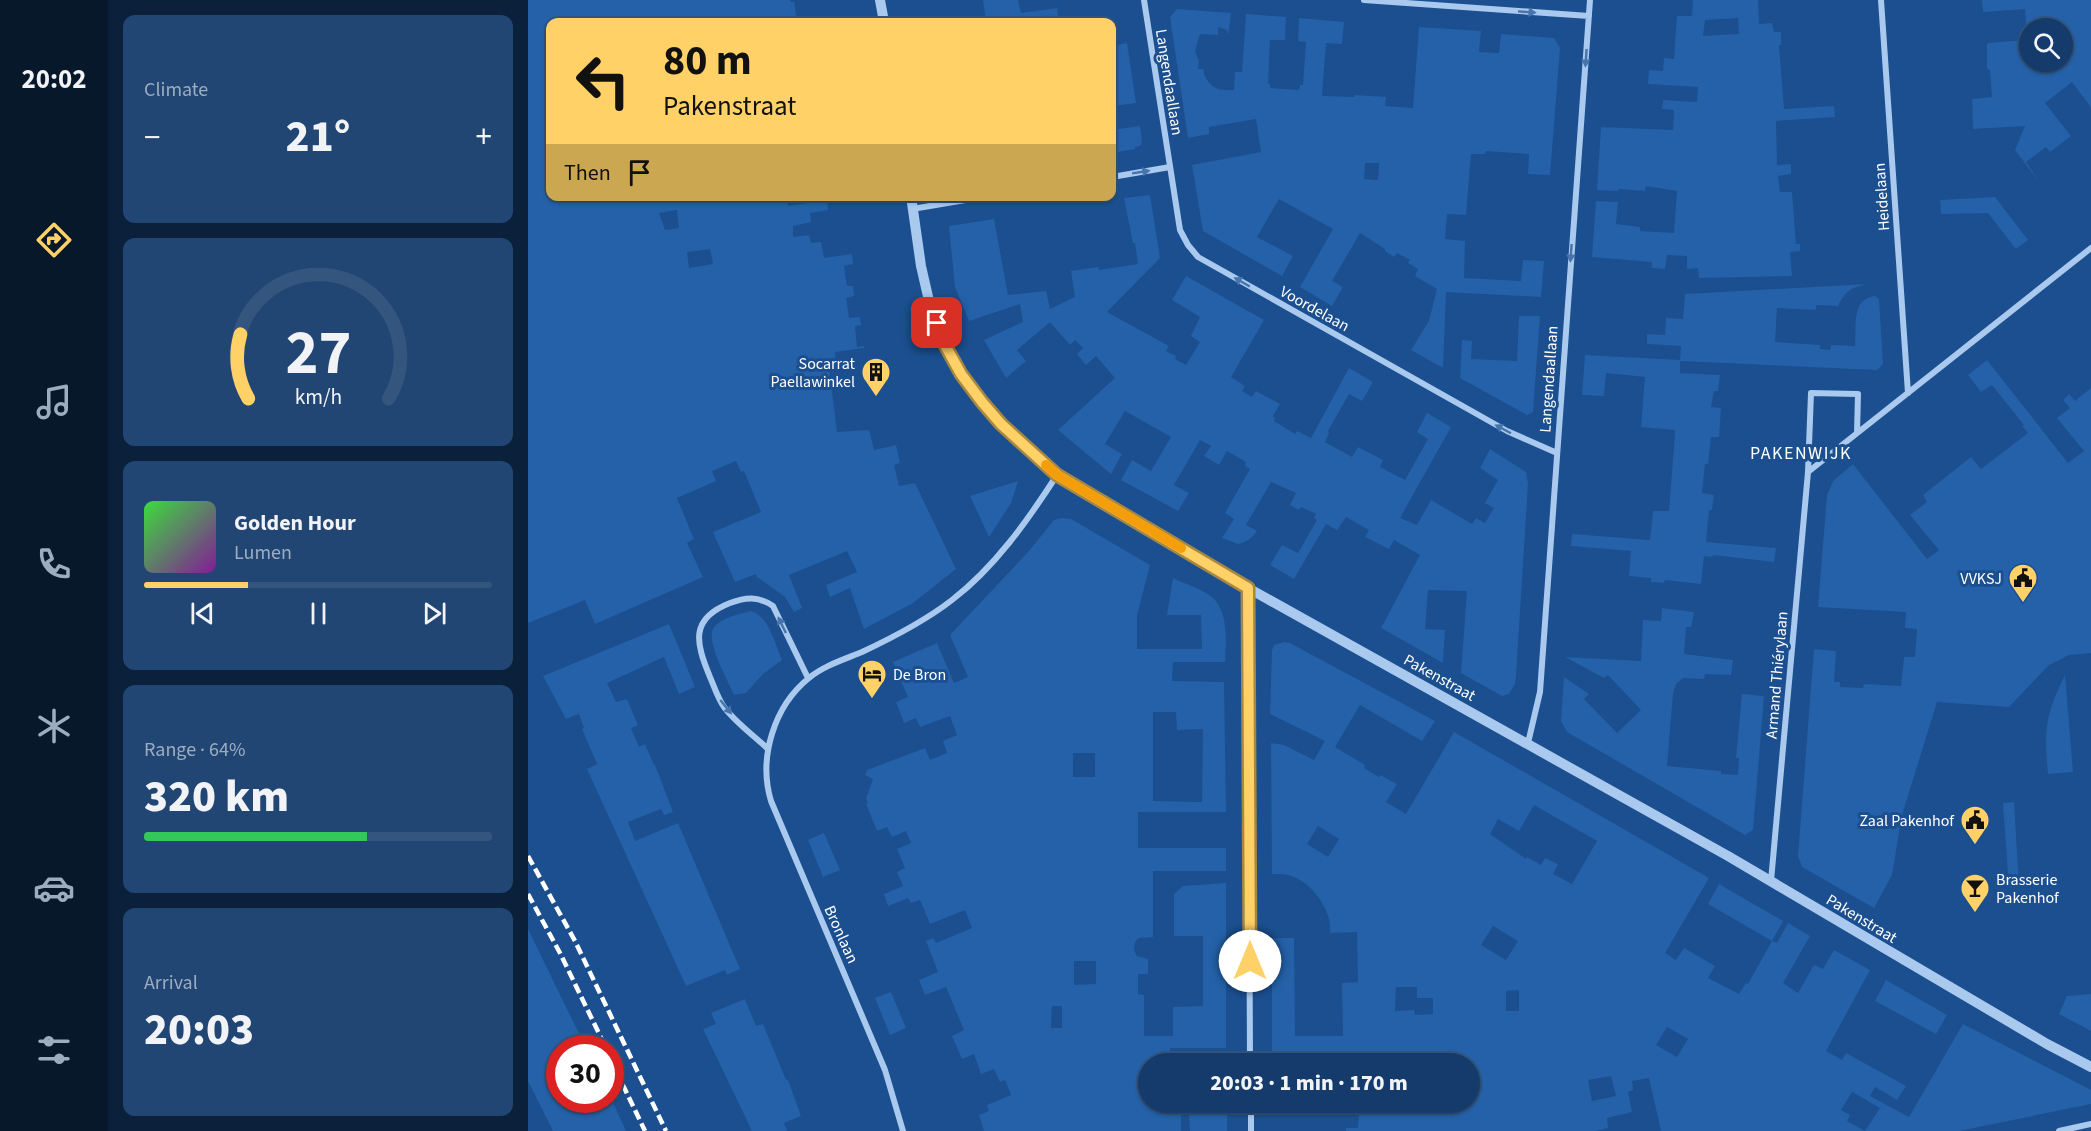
<!DOCTYPE html>
<meta charset="utf-8">
<style>
body{margin:0;font-family:"Source Sans 3",sans-serif;background:#214673;color:#f1f3f6;height:100vh;display:flex;flex-direction:column;font-size:22px;white-space:nowrap}
*{box-sizing:border-box;margin:0}
p{font-size:20px;color:#9dadc1}
.icon{flex:none;width:33px;height:33px;fill:none;stroke:currentColor;stroke-width:2;stroke-linecap:round;stroke-linejoin:round}
.map{position:relative;flex:1;overflow:hidden}
.drawer{display:flex;flex-direction:column;gap:15px;padding:15px;background:#0b203b;width:420px}
.drawer>*{flex:none}
.banner{position:absolute;left:18px;top:18px;width:570px;height:183px;border-radius:12px;box-shadow:0 2px 4px #0004,0 0 0 2px #33557e;background:#ffd166;color:#111;overflow:hidden}
.fabs{position:absolute;left:1491px;top:18px;display:grid;gap:12px}
.fabs a{display:grid;place-items:center;width:54px;height:54px;border-radius:50%;background:#143b6b;box-shadow:0 2px 4px #0004,0 0 0 2px #33557e;font-size:30px}
.speed{position:absolute;left:18px;top:1035px;display:flex;gap:12px;font-size:30px;font-weight:700;text-align:center}
.speed>*{display:grid;place-content:center;width:78px;height:78px;border-radius:50%;background:#143b6b;box-shadow:0 2px 4px #0004,0 0 0 2px #33557e;line-height:1}
.speed .limit{border:9px solid #d22;background:#fff;color:#111}
.pin{position:absolute;display:grid;place-items:center;width:51px;height:51px;color:#fff;margin:-26px;border-radius:12px;box-shadow:0 3px 9px #0006}
.me{position:absolute;width:66px;margin:-33px;rotate:0deg;stroke-linejoin:round;filter:drop-shadow(0 0 4px #0008)}
.turn{display:flex;align-items:center;gap:21px;height:126px;padding:0 18px;font-size:27px}
.turn .icon{width:78px;height:78px;stroke-width:2.5}
.turn b{display:block;font-size:42px;line-height:51px}
.then{display:flex;align-items:center;height:57px;padding:0 18px;background:#0003;gap:12px;font-size:22px}
.big{font-size:45px;font-weight:800;line-height:1.1}
.drawer .tile{flex:1;display:flex;flex-direction:column;justify-content:center;gap:9px;min-width:0;padding:0 21px;border-radius:12px;background:#214673}
.drawer .dial{align-items:center;gap:0}
.dial svg{height:156px;overflow:visible;fill:none;stroke:#33557e;stroke-width:7;stroke-linecap:round;text-anchor:middle}
.dial text{fill:#f1f3f6;stroke:none}
.song{display:flex;align-items:center;gap:18px}
.cover{width:72px;height:72px;border-radius:9px;background:linear-gradient(135deg,hsl(120 70% 55%),hsl(290 70% 35%))}
.played{height:6px;border-radius:3px;background:linear-gradient(90deg,#ffd166 30%,#33557e 30%)}
.keys{display:flex;justify-content:space-around;direction:ltr}
.heat{display:flex;justify-content:space-between;align-items:center;font-size:33px;direction:ltr}
.charge{height:9px;border-radius:4px;background:linear-gradient(90deg,#34c759 64%,#33557e 0)}
.trip{position:absolute;left:610px;top:1053px;width:342px;height:60px;border-radius:30px;background:#143b6b;box-shadow:0 2px 4px #0004,0 0 0 2px #33557e;font-weight:800;line-height:60px;text-align:center}
main{display:flex;flex:1;min-height:0}
.tab-bar{display:flex;flex-direction:column;width:108px;justify-content:space-around;align-items:center;background:#08182b;color:#9dadc1}
.tab-bar .icon{width:42px;height:42px}
.tab-bar .active{color:#ffd166}
.tab-bar b{font-size:27px;color:#f1f3f6}
.map>svg:first-child{display:block}
</style>
<main>
<nav class="tab-bar">
<b>20:02</b>
<svg class="icon active" aria-label="directions" viewBox="0 0 24 24"><path d="M12 3l9 9-9 9-9-9zM9 14v-3h6M13 9l2 2-2 2"/></svg>
<svg class="icon" aria-label="music" viewBox="0 0 24 24"><path d="M9 18V5l10-2v13"/><circle cx="6" cy="18" r="3"/><circle cx="16" cy="16" r="3"/></svg>
<svg class="icon" aria-label="phone" viewBox="0 0 24 24"><path d="M5 4h4l2 5-3 2q2 4 5 5l2-3 5 2v4C11 20 4 13 5 4z"/></svg>
<svg class="icon" aria-label="climate" viewBox="0 0 24 24"><path d="M12 3v18M4 7l16 10M4 17L20 7"/></svg>
<svg class="icon" aria-label="car" viewBox="0 0 24 24"><path d="M5 17H2v-5l4-1 3-4h7l3 4 3 1v5h-3M9 17h6M6 11h13"/><circle cx="7" cy="17" r="2"/><circle cx="17" cy="17" r="2"/></svg>
<svg class="icon" aria-label="filters" viewBox="0 0 24 24"><path d="M4 7h16M4 17h16"/><circle cx="9" cy="7" r="2"/><circle cx="15" cy="17" r="2"/></svg>
</nav>
<section class="drawer">
<div class="tile"><p>Climate</p>
<div class="heat"><a>−</a><b class="big">21°</b><a>+</a></div>
</div>
<div class="tile dial"><svg viewBox="0 0 100 80">
<path d="M14 69A42 42 0 1 1 86 69"/>
<path d="M14 69A42 42 0 0 1 10 36" stroke="#ffd166"/>
<text x="50" y="56" font-size="32" font-weight="700">27</text>
<text x="50" y="72" font-size="11">km/h</text>
</svg></div>
<div class="tile">
<div class="song"><i class="cover"></i><div><b>Golden Hour</b><p>Lumen</p></div></div>
<div class="played"></div>
<div class="keys"><svg class="icon" aria-label="previous" viewBox="0 0 24 24"><path d="M18 5L8 12l10 7zM5 5v14"/></svg><svg class="icon" aria-label="pause" viewBox="0 0 24 24"><path d="M8 5v14M16 5v14"/></svg><svg class="icon" aria-label="next" viewBox="0 0 24 24"><path d="M6 5l10 7-10 7zM19 5v14"/></svg></div>
</div>
<div class="tile"><p>Range · 64%</p><b class="big">320 km</b><div class="charge"></div></div>
<div class="tile"><p>Arrival</p><b class="big">20:03</b></div>
</section>
<div class="map">
<svg width="1563" height="1131" viewBox="0 0 1563 1131">
<rect width="100%" height="100%" fill="#1b4f8f"/>
<!-- green -->
<path fill="#2461a8" fill-rule="evenodd" d="M0,0H262L263,2H266L269,20L260,22H22V196H259L260,206L299,200L300,210L282,213L283,222L265,226V237L281,235L283,243L293,242L296,258L324,254L325,264L316,266L319,286H325L326,296L318,298L321,318L332,317L333,325L327,326L329,347L336,346V348L307,352L308,361L301,367L309,432L341,430L346,450L368,445L372,463L366,465L371,486L387,483L428,569L385,603L336,629L322,588L302,597L298,585L329,572L319,551L261,575L274,608L266,612L257,597L229,577L228,574L207,582L185,532L233,512L216,471L213,472L208,461L184,471L188,481L149,498L166,539L159,543L175,577L67,624L57,600L0,623ZM149,210L151,228L137,230L131,213ZM182,249L185,264L161,268L159,252Z
M455,0H490L493,13L529,8L531,22H458Z
M1165,0H1230L1231,24L1244,23L1246,32H1253V45H1251L1256,109L1306,106L1307,117L1248,121L1249,165L1263,164V174L1250,176L1252,192H1264L1268,244H1272V251L1262,252L1264,276L1171,278L1170,268L1159,269V256L1139,255L1137,269L1124,268V262L1064,257L1068,201L1090,202L1088,224L1112,227V231L1146,233L1149,191L1118,186L1117,191L1091,189L1090,191L1069,190L1073,127L1145,130L1146,110L1134,109L1135,100L1169,102L1170,87L1120,84L1121,70L1135,71L1136,58L1146,59L1149,16H1164ZM1210,18L1211,34L1175,36L1177,20Z
M1454,0H1563V110L1562,106L1544,82L1517,103L1543,136L1522,152L1518,147L1498,162L1512,183L1487,150L1497,126L1445,129L1444,99L1464,97L1462,70L1459,69V43L1499,40L1497,9L1455,12ZM1502,28H1534V62H1502Z
M649,9L703,13L700,36L699,30L690,27V35L672,34L667,51L671,61L670,69H675C678,86 690,92 706,90L707,72H714L718,14L758,17L757,40H742L740,84H742V88L771,90L772,85H775L778,42L770,41L771,18L816,22L814,44L798,43L794,96L826,97L827,95L858,97L857,106L885,108L891,27L953,31L951,52L971,53L973,34L1026,38L1032,48L1022,175L1000,174L1001,154L958,151L957,154H943L938,215L919,214L917,239L937,241L936,278L993,281L995,260L1016,261L1013,297L918,292L915,368L883,350L901,321L909,289L887,276L890,269L880,263L882,260L869,253L866,257L857,251V249L832,233L804,281L815,287L804,306L772,287L805,229L751,199L729,237L765,256L754,276L675,231L664,165L733,152L728,119L681,127V134L660,138L642,17ZM837,163H851L850,180L836,179Z
M599,43L608,103L585,106L584,46Z
M612,126L614,142L612,146L607,147V149L584,153V130Z
M622,195L632,258L579,312L641,346L638,351L648,356L647,359L658,365L672,342L663,336L672,317L644,300L658,276L736,320L703,377L717,386L714,391L724,397L728,391L752,404L745,416L747,418L746,421L767,434L769,431L783,438L821,368L845,382L834,401L821,394L800,431L801,433L797,442L824,457L830,447L855,460L852,467L877,480L900,439L889,432L899,413L923,427L872,518L889,525L903,500L944,524L948,518L957,523L966,508L957,503L970,480L952,468L962,449L998,472L1000,484L988,675L987,684L981,694L974,696L933,673L939,591L900,590L897,629L917,630L915,663L853,628L892,555L866,540L861,549L837,537L841,530L818,517L809,530L798,524L766,579L742,565L754,545L770,553L789,520L786,518L788,514L773,507L771,510L762,505L768,493L743,482L718,525L729,531C724,538 719,542 710,544L694,538L706,519L697,513L722,469L717,466L718,462L699,451L691,465L676,456L683,446L672,440L646,485L661,493L650,511L593,480L604,460L623,471L643,437L597,411L577,444L594,454L583,474L530,430L587,378L568,356L558,365L549,354L555,348L547,340L542,345L522,322L489,350L498,361L478,378L456,340L495,322L492,304L441,321L427,287L421,226L466,219L480,295L518,291L522,309L547,297L543,271L570,267L571,270L610,264L607,243H605L596,198Z
M1467,197L1500,240L1488,249L1460,213L1413,214L1412,200Z
M1340,284C1324,287 1317,291 1310,306L1288,305V310L1249,308L1247,342L1292,345V349L1302,350L1303,345L1327,346C1329,328 1322,299 1347,296L1351,299L1355,364L1349,370L1152,361V373L1192,375L1190,391H1186L1183,407L1193,408L1191,437H1183L1180,464H1177L1174,493L1186,495L1184,510H1181L1178,542L1248,548L1246,562L1185,555L1184,557L1176,556L1173,584L1137,580L1136,583L1123,582V578L1101,576L1103,551L1043,546L1044,534L1122,540L1125,511H1141L1147,433V430L1113,427L1117,377L1078,373L1076,396L1054,395L1057,355L1152,360L1153,346L1119,344V334L1137,335L1138,318L1155,319L1157,294Z
M991,316H1012L1005,412L999,415L932,378L934,340L944,341L943,359L989,361Z
M1459,360L1540,463L1556,451L1529,418L1542,408L1535,400L1541,394L1547,401L1563,388V653L1541,655L1521,665L1481,707L1409,702L1374,815L1364,875L1346,908L1274,867L1270,856L1286,649L1308,651L1306,682H1312V687L1335,688L1336,684L1373,686L1376,657H1387L1389,629L1377,628L1378,612L1290,607L1299,495L1305,481L1325,464L1399,559L1411,550L1382,515L1399,502L1395,495L1443,457L1453,469L1500,433L1494,426L1496,425L1464,385L1453,392L1440,375Z
M490,481L483,503L461,537L442,496Z
M534,518L543,519L622,565L609,615V649H674L673,615H639L645,578C657,584 674,589 684,597C701,612 698,642 697,662H645L644,681L696,682L698,812H610V848H698V871H625V937L611,938C605,942 605,950 609,956L620,959V974H610V994L616,995V1036H645V1007L675,1006V936H646V894L655,886L698,883V1048H642V1063L621,1064V1102L653,1103V1131H456L451,1115L461,1111L459,1105L483,1095L477,1080L472,1082L466,1069L453,1074L446,1054L434,1059L424,1036L436,1030L418,987L397,995L391,980L410,972L398,941L405,938L408,943L444,928L437,910L402,924L392,900L383,903L380,898L360,906L356,894L375,886L369,872L377,868L369,849L383,843L378,831L364,837L359,827L349,831L338,804L340,803L338,798L345,779L337,775L339,770L397,748L402,760L419,753L415,741L429,735L422,716L392,727L388,718L376,723L368,702L380,697L365,662L409,643L426,683L440,677L422,635L501,551L526,520ZM625,712H648L649,730L675,729L674,802L625,801ZM545,753H567V777H545ZM546,961H568V984L546,985ZM524,1006H534V1028H523Z
M1134,608L1166,612L1163,627H1158L1156,654L1205,660L1203,675L1177,674L1176,679L1155,678L1148,684L1145,693L1139,766L1193,771V774L1210,775L1211,758H1208L1214,694L1236,696L1225,830L1217,835L1039,732L1033,721L1036,677L1061,694L1056,699L1089,733L1113,710L1080,675L1076,678L1037,657L1113,661L1115,620L1133,621Z
M223,611C241,616 247,644 254,660L235,674L218,693L206,695C200,681 178,642 185,629C191,618 212,614 223,611Z
M141,624L167,687L151,694L136,657L79,683L88,702L99,699L109,723V726L103,728L111,747L117,744L126,765H127L145,812L136,815L133,809L100,822L107,841L150,823L212,969L199,975L197,970L158,986L59,769L69,764L54,729L56,728L51,714L38,719L15,676Z
M756,642L762,643L907,721L894,741L832,705L807,747L837,765L836,768L851,777L852,775L869,784L858,802L878,814L926,732L1181,878L1137,953L1148,960L1156,948L1187,966L1180,978L1211,994L1218,983L1220,984L1244,941L1180,904L1191,884L1255,921L1244,941L1249,943L1260,923L1282,936L1255,983L1270,993L1286,965L1295,969L1306,950L1342,970L1298,1051L1314,1060L1318,1053L1378,1086L1369,1100L1347,1087L1342,1096L1381,1117L1435,1024L1563,1090V1104L1431,1131H1133L1121,1078L1104,1081L1105,1090L1100,1092L1104,1112L1079,1118L1080,1128L1067,1131H818V1128H830L831,1113L744,1112V1102H942V1064H811V1059L744,1060V938H766L767,1036H815L814,983L830,982L829,932L802,933C805,912 784,882 763,876C758,874 750,874 744,874L743,743L756,745L786,760L797,741L742,714L744,650L746,645ZM1006,805L1069,841L1044,884L1025,874L1030,864L1017,858L1013,865L999,857L998,859L962,834L970,819L991,831ZM790,826L811,839L800,857L779,844ZM965,926L990,941L978,960L953,945ZM868,987H889V998H905V1014L887,1015L886,1010L867,1011ZM991,990V1011H978V991ZM1139,1027L1160,1039L1149,1057L1128,1045ZM1083,1076L1088,1096L1064,1101L1060,1080ZM1324,1092L1352,1108L1337,1131L1319,1121L1322,1115L1313,1110Z
M1537,675L1545,772L1520,774C1516,731 1517,715 1537,675Z
M1486,802L1491,887L1481,888L1475,803Z
M296,833L312,870L295,877L280,840Z
M0,929L58,1048H32V1100L83,1098L98,1131H25L0,1081Z
M1358,980L1419,1015L1408,1034L1347,1001Z
M363,992L378,1028L362,1035L347,998Z
M1563,994V1031L1531,1014L1539,996Z
M217,999L228,1026L235,1024L258,1080H260L273,1116L256,1123L259,1131H224L175,1029L188,1024L183,1013Z
M661,1114H699V1131H662Z"/>
<g fill="none" stroke-linecap="round" stroke-linejoin="round">
<!-- minor -->
<path stroke="#a9c9ee" stroke-width="6" d="M616,0L652,230L660,245L670,257L979,431L1029,453
M836,0L1061,16
M1353,0L1380,393
M584,177L642,167
M384,209L461,196
M1280,472L1563,248
M720,588L722,1064
M1000,743L1012,692L1062,0
M239,748C225,735 207,722 196,707C190,699 186,686 182,677C168,643 161,619 202,603C218,597 230,596 245,606L280,678
M1243,881L1280,472L1283,393L1330,394L1329,433
M723,1102V1131
M375,1131L357,1070L243,801C230,758 246,706 281,678C295,666 317,659 334,652C366,637 397,621 424,600C467,567 500,520 529,475
M1531,1131L1563,1124"/>
<!-- tertiary -->
<path stroke="#a9c9ee" stroke-width="10" d="M352,0L356,22
M383,196L393,266L401,301L417,345L433,374L473,424L529,475L720,588L1200,856L1519,1044L1563,1067"/>
<!-- rail -->
<path stroke="#fff" stroke-width="4.5" stroke-dasharray="10 4.5" stroke-linecap="butt" d="M0,856L47,941L138,1131
M0,894L32,953L78,1048
M82,1058L117,1131"/>
</g>
<!-- one-way arrows -->
<defs><path id="oneway-solid" d="M-6-.8H1V-3.2L6.5 0L1 3.2V.8H-6Z" transform="scale(1.5)"/></defs>
<g fill="#4674ac">
<use href="#oneway-solid" transform="translate(999 12) rotate(4)"/>
<use href="#oneway-solid" transform="translate(1058 58) rotate(94)"/>
<use href="#oneway-solid" transform="translate(613 172) rotate(-9)"/>
<use href="#oneway-solid" transform="translate(1043 253) rotate(94)"/>
<use href="#oneway-solid" transform="translate(714 282) rotate(-150)"/>
<use href="#oneway-solid" transform="translate(975 429) rotate(-152)"/>
<use href="#oneway-solid" transform="translate(254 625) rotate(-116)"/>
<use href="#oneway-solid" transform="translate(198 707) rotate(51)"/>
</g>
<g fill="none" stroke-linecap="round" stroke-linejoin="round">
<!-- route casing -->
<g stroke="#a68842" stroke-width="15">
<path id="route" d="M409,323L417,345L433,374L454,402L473,424L529,475L720,588L722,961"/>
</g>
<!-- route -->
<use href="#route" stroke="#ffd166" stroke-width="10"/>
<!-- slow -->
<path stroke="#f59e0b" stroke-width="10" d="M518,465L529,475L653,548"/>
</g>
<!-- icons -->
<defs>
<g id="building-pin" transform="scale(1.5)"><path d="M0 17L-7.5 6A9.5 9.5 0 1 1 7.5 6Z" fill="#ffd166" stroke="#1b4f8f"/><path d="M-4-6H4V6H1V3H-1V6H-4ZM-2.5-4.3h1.7v1.8h-1.7ZM.8-4.3h1.7v1.8H.8ZM-2.5-1h1.7V.8h-1.7ZM.8-1h1.7V.8H.8Z" fill="#111"/></g>
<g id="civic-pin" transform="scale(1.5)"><path d="M0 17L-7.5 6A9.5 9.5 0 1 1 7.5 6Z" fill="#ffd166" stroke="#1b4f8f"/><path d="M-.6-6.5H3V-4.5H.6V-3L4-1V1h2V6H-6V1h2V-1L-.6-3ZM-1.2 2.5V6h2.4V2.5Z" fill="#111"/></g>
<g id="hotel-pin" transform="scale(1.5)"><path d="M0 17L-7.5 6A9.5 9.5 0 1 1 7.5 6Z" fill="#ffd166" stroke="#1b4f8f"/><path d="M-6-4.5h1.5V1H6V5H4.5V3h-9V5H-6ZM-4 0a1.8 1.8 0 1 1 3.6 0ZM.5 0V-2.5h3Q6-2.5 6 0Z" fill="#111"/></g>
<g id="bar-pin" transform="scale(1.5)"><path d="M0 17L-7.5 6A9.5 9.5 0 1 1 7.5 6Z" fill="#ffd166" stroke="#1b4f8f"/><path d="M-6-5H6L.8 .8V4.5H3.5V6h-7V4.5H-.8V.8Z" fill="#111"/></g>
</defs>
<g fill-rule="evenodd">
<use href="#building-pin" x="348" y="372"/>
<use href="#civic-pin" x="1495" y="578"/>
<use href="#hotel-pin" x="344" y="674"/>
<use href="#civic-pin" x="1447" y="820"/>
<use href="#bar-pin" x="1447" y="888"/>
</g>
<g text-anchor="middle" stroke-width="6" stroke-linejoin="round" paint-order="stroke">
<!-- street labels -->
<g font-size="16" fill="#fff" stroke="#1b4f8f">
<text transform="translate(642 82) rotate(81)" y="6">Langendaallaan</text>
<text transform="translate(1353 197) rotate(-94)" y="6">Heidelaan</text>
<text transform="translate(787 308) rotate(29)" y="6">Voordelaan</text>
<text transform="translate(1020 379) rotate(-86)" y="6">Langendaallaan</text>
<text transform="translate(1248 675) rotate(-85)" y="6">Armand Thiérylaan</text>
<text transform="translate(912 677) rotate(29)" y="6">Pakenstraat</text>
<text transform="translate(1334 918) rotate(31)" y="6">Pakenstraat</text>
<text transform="translate(314 934) rotate(66)" y="6">Bronlaan</text>
</g>
<!-- poi labels -->
<g font-size="16" fill="#fff" stroke="#1b4f8f" text-anchor="end">
<text x="327" y="369">Socarrat<tspan x="327" dy="18">Paellawinkel</tspan></text>
<text x="1474" y="584">VVKSJ</text>
<text x="365" y="680" text-anchor="start">De Bron</text>
<text x="1426" y="826">Zaal Pakenhof</text>
<text x="1468" y="885" text-anchor="start">Brasserie<tspan x="1468" dy="18">Pakenhof</tspan></text>
</g>
<!-- neighbourhood labels -->
<g font-size="18" letter-spacing="1.5" fill="#fff" stroke="#1b4f8f">
<text x="1273" y="459">PAKENWIJK</text>
</g>
</g>
</svg>
<div class="fabs">
<a><svg class="icon" aria-label="search" viewBox="0 0 24 24"><circle cx="10" cy="10" r="6"/><path d="M15 15l6 6"/></svg></a>
</div>
<div class="speed"><div class="limit">30</div></div>
<div class="pin" style="left:409px;top:323px;background:#d93025"><svg class="icon" aria-label="arrive" viewBox="0 0 24 24"><path d="M6 21V4h12l-3 4 3 4H6"/></svg></div>
<svg class="me" style="left:722px;top:961px" viewBox="-20 -20 40 40"><circle r="19" fill="#fff"/><path d="M0-13L10 11 0 6-10 11z" fill="#ffd166"/></svg>
<div class="trip">20:03 · 1 min · 170 m</div>
<div class="banner">
<div class="turn"><svg class="icon" aria-label="left" viewBox="0 0 24 24"><path d="M17 20v-9H6M10 6l-5 5 5 5"/></svg><div><b>80 m</b>Pakenstraat</div></div>
<div class="then">Then<svg class="icon" aria-label="arrive" viewBox="0 0 24 24"><path d="M6 21V4h12l-3 4 3 4H6"/></svg></div>
</div>
</div>
</main>
